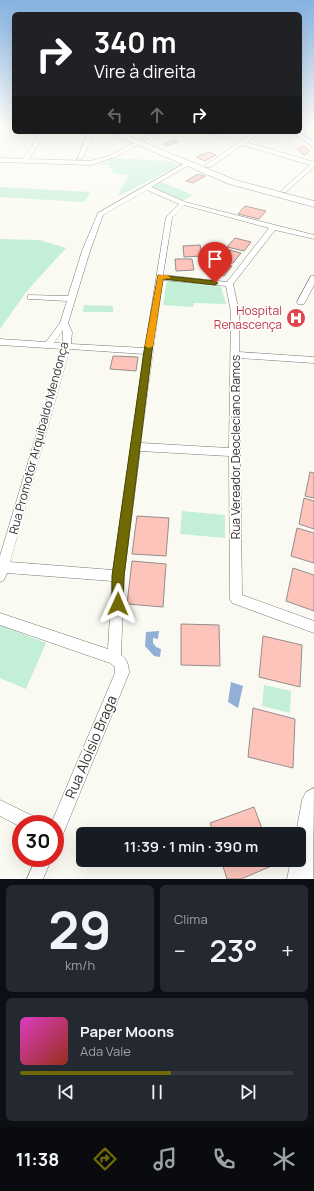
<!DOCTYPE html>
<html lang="pt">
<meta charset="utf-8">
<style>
body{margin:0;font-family:Manrope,sans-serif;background:#242831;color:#f1f3f6;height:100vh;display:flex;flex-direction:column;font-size:15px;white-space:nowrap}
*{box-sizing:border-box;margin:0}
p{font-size:13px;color:#9ea1a6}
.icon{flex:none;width:22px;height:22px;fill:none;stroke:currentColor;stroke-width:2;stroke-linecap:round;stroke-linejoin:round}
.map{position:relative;height:879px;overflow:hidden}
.panel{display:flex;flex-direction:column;gap:6px;padding:6px;background:#0d0f14;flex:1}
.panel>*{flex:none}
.banner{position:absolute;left:12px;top:12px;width:290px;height:122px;border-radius:6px;box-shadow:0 4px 16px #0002;background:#202124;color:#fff;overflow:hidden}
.speed{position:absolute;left:12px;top:815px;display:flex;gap:8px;font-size:20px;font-weight:700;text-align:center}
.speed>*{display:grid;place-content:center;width:52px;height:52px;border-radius:50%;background:#171b24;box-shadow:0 4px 16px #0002;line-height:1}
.speed .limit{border:6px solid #d22;background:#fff;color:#111}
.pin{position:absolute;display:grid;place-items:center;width:34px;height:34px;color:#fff;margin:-41px -17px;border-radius:50% 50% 50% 0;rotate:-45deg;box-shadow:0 0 4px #0007}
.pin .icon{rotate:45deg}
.me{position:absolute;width:44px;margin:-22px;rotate:1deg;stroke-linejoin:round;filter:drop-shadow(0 0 3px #0008)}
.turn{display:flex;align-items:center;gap:14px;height:84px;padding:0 16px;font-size:18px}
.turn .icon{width:52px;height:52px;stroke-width:2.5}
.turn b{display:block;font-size:28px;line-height:34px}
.lanes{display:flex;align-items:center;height:38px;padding:0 16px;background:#0003;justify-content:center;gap:20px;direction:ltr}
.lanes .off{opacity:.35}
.big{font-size:30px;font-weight:600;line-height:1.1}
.panel .tile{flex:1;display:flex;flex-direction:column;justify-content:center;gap:6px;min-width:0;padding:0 14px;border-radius:6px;background:#242831}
.panel .dial{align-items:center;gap:0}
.dial b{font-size:52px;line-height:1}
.song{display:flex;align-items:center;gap:12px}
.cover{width:48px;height:48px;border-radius:6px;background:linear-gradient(135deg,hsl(310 70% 55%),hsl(10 70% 35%))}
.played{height:4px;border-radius:2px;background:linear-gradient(90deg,#706a05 55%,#363941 55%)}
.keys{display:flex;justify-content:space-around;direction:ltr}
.heat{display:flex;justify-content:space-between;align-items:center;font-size:22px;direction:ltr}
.panel .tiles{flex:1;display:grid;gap:6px;grid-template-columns:1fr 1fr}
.tile:last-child{grid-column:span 2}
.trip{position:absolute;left:76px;top:827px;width:230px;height:40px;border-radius:6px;background:#171b24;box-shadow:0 4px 16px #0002;font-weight:600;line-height:40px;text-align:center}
.menu{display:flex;height:64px;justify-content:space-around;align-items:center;background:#090b0e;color:#9ea1a6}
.menu .icon{width:28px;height:28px}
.menu .selected{color:#706a05}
.menu b{font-size:18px;color:#f1f3f6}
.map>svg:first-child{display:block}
</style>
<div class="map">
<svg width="314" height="879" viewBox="0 0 314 879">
<rect width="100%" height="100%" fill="#fbfaf2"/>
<!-- green -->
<path fill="#c3efd7" d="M115,158L170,161L179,165L117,197L129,175L112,173L113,168H109L110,165H97Z
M159,181L193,195L183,201L150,187Z
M0,187L91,192L84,202L0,197Z
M0,239L40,240L66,248L27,291L0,329Z
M167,280L221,287L226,304L194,303L193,307L163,305Z
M84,305L113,306V312H83Z
M182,511L225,515V538L180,534Z
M0,625L46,643L26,689L0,678Z
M264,685L291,691L290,713L262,706Z"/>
<!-- water -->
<path fill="#92afd8" d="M159,631L158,639L153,638V643L156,647L161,649L160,657L154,656L145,646L146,632Z
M231,682L243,686L238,708L228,702Z"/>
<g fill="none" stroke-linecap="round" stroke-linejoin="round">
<!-- canal -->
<path fill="#92afd8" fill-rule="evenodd" d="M300,131L314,141V144L297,132Z"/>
</g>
<!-- building -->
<path fill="#fdc4bb" stroke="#968d8c" d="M174,140L178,142L167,146L163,144Z
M304,146L310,151L304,155L297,149Z
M209,152L216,155L205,161L196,157Z
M198,174L205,176L193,183L186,181Z
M245,206L266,211L259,219L238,214Z
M235,238L251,242L244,251L227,247Z
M200,245L202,256L184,257L183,246Z
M225,249L241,253L233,263L217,259Z
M175,259H192L194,270L176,271Z
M215,261L232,266L224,276L207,272Z
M113,356L138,357L136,371L110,369Z
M310,472L314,473V498L305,496Z
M304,498L314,501V529L299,524Z
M137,516L169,518L166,556L132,554Z
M297,528L314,533V563L291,556Z
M132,561L166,564L163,607L127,604Z
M293,568L314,575V611L286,601Z
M181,624L219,625L220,666L181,665Z
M263,636L302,645L300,687L259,677Z
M253,708L295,719L293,768L248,757Z
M254,807L264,834H214L210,823Z
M221,860H273L274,865L241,879H227Z"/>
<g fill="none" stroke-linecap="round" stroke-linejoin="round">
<!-- street casing -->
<g stroke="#797871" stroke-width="1">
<path id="street" d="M0,125H4L0,128Z
M302,125H314V129L303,126Z
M41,132H47L29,159L91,161L111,155L136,142L141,143L115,157L91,165L0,162V158L23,159Z
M88,132H94L82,159L77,160Z
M154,132H161L145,140L140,139Z
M203,132H212L241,141L255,132H261L246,142L314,162V167L286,192H282V190L310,165L243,145L210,167H206V165L238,143Z
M292,132H298L314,143V147Z
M187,162L189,163V165L151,187L185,202L314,235V239L275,230L233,284L239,312V352L314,357V363L239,358L242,595L314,621V633L232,603L230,599L229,456L140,451L124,576L121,655C127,659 129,666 129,673L61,839L55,841V824H51L115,673V667L110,663L0,625V613L108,649L112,581L7,573L4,580L0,582V556L62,349L0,345V339L46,342L60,323L67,301L31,299H28V295L68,296L82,251L98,213ZM147,190L179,204L166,217L145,348L71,344L72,332L68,323L90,251L103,215ZM184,205L269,228L227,282L163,275L172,218ZM163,280L226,286L231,312L229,448L141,443ZM63,330V343H54ZM70,349L144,354L113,570L10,562Z
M311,276H314V285L304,304H298L297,302Z
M0,800L37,818L39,824H21V827L0,816Z
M36,858H52L43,879H27Z"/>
</g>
<!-- secondary casing -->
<g stroke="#797871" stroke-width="1">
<path id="secondary" d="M108,132H119L235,180L314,201V207L229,184Z
M314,788L313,879H287L291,860H299V834H296L302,800L306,792Z"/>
</g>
<!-- street -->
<use href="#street" fill="#fff" fill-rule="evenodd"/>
<!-- secondary -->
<use href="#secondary" fill="#fff" fill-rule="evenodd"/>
</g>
<!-- sky -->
<linearGradient id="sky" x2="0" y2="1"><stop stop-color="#85b2e2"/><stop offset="0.5" stop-color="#fdfdf9"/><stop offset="1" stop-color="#fdfdf9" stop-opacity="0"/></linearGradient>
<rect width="314" height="248" fill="url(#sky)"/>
<!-- route -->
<path fill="#706a05" stroke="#494503" d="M158,275L215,281L218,283L215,285L163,279L152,351L124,576L123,604L122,608L118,609L114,608L112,604V576L144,351Z"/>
<!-- slow -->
<path fill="#f59e0b" d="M158,275H167L171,278L163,279L153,346L149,348L145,346Z"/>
<!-- icons -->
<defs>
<g id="hospital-disc" transform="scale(1)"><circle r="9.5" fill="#e0444e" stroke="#fff"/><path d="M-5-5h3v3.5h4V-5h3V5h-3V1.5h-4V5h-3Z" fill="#fff"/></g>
</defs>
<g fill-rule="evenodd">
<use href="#hospital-disc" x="296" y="318"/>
</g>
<g text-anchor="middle" stroke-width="3" stroke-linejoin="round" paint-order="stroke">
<!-- health labels -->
<g font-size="12" fill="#be3a42" stroke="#fff" text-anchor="end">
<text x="282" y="315">Hospital<tspan x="282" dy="14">Renascença</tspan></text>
</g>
<!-- street labels -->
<g font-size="12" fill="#363532" stroke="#fff">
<text transform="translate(39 438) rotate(-75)" y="4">Rua Promotor Arquibaldo Mendonça</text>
<text transform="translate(236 447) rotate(-90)" y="4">Rua Vereador Deocleciano Ramos</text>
</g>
<!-- near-street labels -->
<g font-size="14" fill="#363532" stroke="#fff">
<text transform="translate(91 747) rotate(-67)" y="5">Rua Aloísio Braga</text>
</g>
</g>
</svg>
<div class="speed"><div class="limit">30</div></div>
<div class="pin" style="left:215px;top:283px;background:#d93025"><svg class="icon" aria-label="arrive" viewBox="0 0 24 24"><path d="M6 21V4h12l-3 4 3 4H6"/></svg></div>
<svg class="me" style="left:118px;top:604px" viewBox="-20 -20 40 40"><path d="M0-17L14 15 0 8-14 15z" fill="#706a05" stroke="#fff" stroke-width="4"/></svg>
<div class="trip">11:39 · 1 min · 390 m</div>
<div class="banner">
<div class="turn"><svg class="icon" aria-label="right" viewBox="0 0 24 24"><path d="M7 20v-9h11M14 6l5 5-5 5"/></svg><div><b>340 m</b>Vire à direita</div></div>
<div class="lanes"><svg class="icon off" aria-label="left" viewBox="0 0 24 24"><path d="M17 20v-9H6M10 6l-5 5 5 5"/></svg><svg class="icon off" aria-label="ahead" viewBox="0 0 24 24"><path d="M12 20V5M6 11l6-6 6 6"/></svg><svg class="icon" aria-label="right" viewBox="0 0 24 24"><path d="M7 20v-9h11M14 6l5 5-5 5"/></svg></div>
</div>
</div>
<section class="panel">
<div class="tiles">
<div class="tile dial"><b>29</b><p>km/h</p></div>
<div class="tile"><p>Clima</p>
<div class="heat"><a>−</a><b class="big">23°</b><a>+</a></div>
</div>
<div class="tile">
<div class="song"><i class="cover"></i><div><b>Paper Moons</b><p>Ada Vale</p></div></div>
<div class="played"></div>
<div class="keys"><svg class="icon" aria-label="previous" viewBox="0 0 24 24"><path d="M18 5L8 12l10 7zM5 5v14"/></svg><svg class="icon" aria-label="pause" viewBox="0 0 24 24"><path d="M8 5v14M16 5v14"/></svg><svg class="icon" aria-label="next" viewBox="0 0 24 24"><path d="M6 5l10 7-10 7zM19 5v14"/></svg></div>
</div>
</div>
</section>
<nav class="menu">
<b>11:38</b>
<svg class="icon selected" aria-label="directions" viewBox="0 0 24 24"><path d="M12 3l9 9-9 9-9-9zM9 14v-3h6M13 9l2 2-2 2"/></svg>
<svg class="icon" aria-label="music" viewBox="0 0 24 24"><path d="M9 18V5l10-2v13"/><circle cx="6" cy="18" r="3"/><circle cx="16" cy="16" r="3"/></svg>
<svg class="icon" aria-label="phone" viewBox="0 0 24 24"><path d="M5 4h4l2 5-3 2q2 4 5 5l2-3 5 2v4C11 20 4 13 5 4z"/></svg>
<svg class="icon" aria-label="climate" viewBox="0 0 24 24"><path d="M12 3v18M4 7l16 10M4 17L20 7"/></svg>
</nav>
